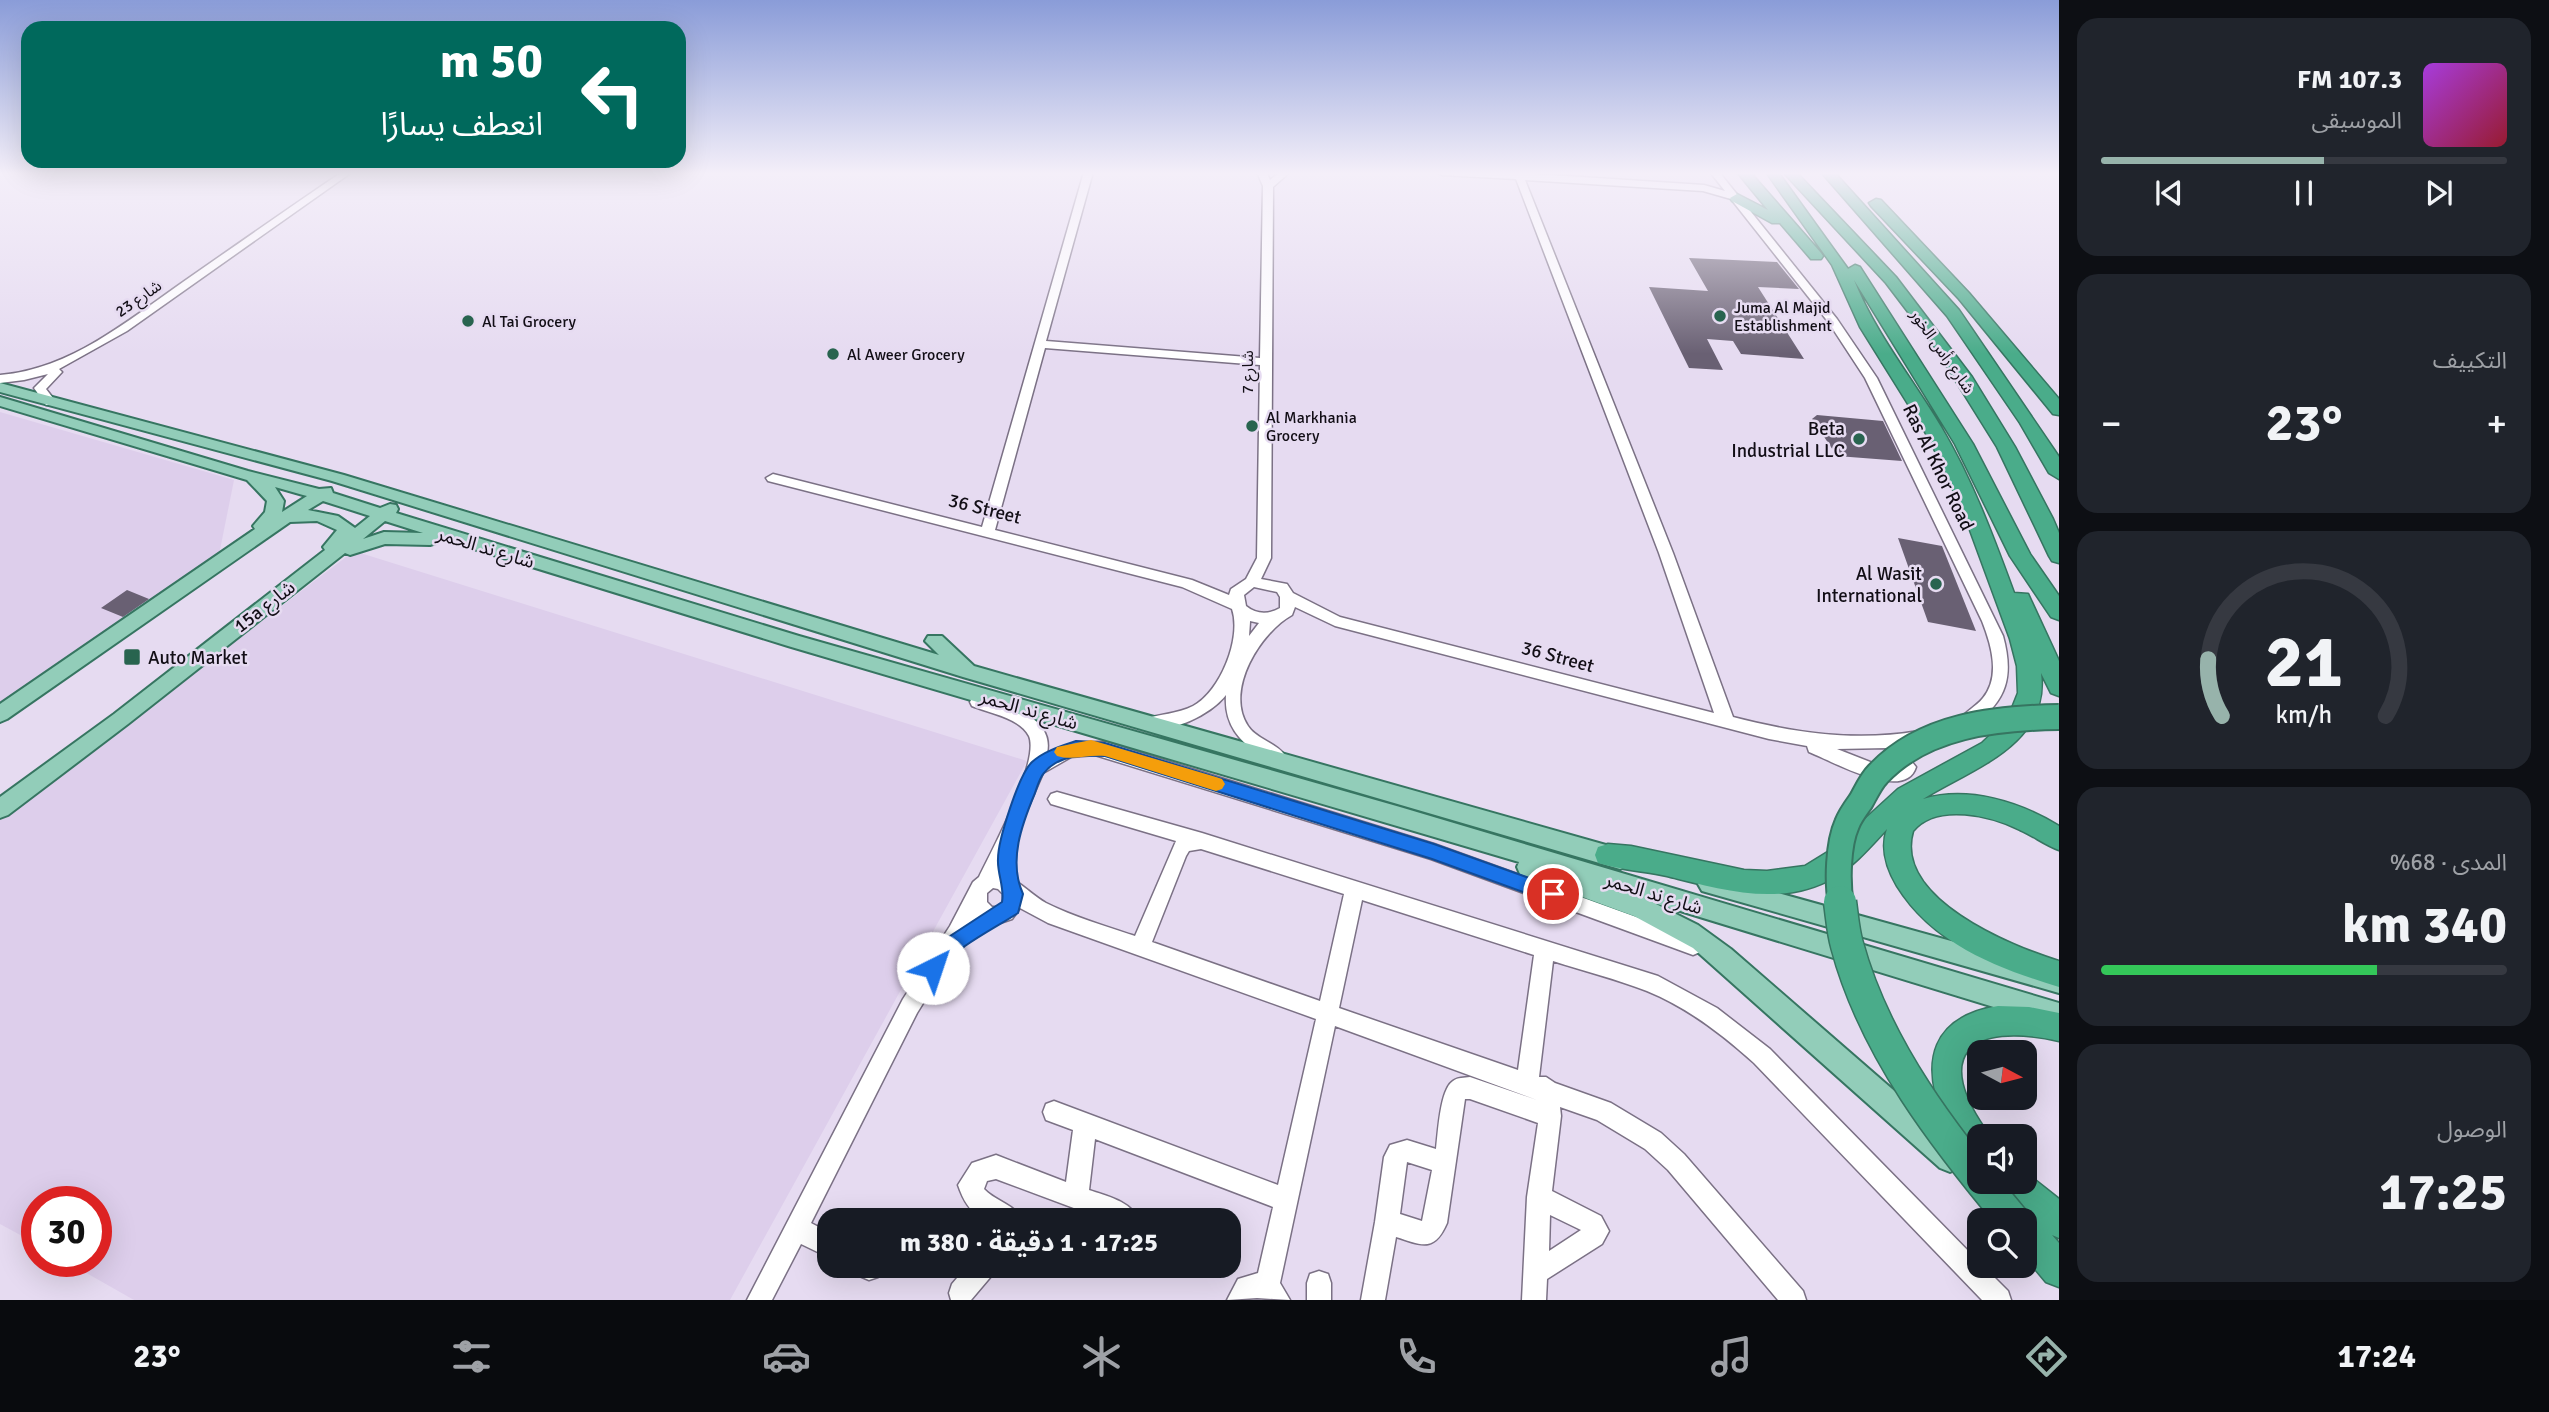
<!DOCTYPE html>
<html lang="ar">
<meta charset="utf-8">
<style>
body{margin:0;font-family:Signika,"Noto Sans Arabic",sans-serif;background:#20242c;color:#f1f3f6;direction:rtl;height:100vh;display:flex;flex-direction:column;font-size:26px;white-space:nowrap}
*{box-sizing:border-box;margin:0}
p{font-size:23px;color:#9ea1a6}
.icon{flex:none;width:38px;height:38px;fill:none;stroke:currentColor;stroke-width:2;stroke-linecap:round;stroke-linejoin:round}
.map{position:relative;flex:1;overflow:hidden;direction:ltr}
.drawer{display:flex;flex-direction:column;gap:18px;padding:18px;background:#0d0f14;width:490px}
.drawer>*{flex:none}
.banner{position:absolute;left:21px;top:21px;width:665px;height:147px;border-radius:21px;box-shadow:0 7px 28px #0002;direction:rtl;background:#00695c;color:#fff;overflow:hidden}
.needle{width:46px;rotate:97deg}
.tools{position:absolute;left:1967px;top:1040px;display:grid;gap:14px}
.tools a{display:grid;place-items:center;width:70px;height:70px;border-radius:14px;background:#171b24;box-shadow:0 7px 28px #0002;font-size:35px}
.speed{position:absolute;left:21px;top:1186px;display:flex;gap:14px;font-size:35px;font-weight:700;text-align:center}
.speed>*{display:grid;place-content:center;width:91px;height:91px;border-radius:50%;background:#171b24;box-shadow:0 7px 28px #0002;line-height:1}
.speed .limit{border:10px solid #d22;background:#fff;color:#111}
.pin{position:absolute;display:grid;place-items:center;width:60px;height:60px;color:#fff;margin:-30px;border:4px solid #fff;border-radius:50%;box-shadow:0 2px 7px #0007}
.me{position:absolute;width:77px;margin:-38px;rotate:41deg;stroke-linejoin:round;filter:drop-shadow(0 0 5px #0008)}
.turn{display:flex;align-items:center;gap:24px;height:147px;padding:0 28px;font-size:32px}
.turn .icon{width:91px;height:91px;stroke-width:2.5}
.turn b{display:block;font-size:49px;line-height:60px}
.big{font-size:52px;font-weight:700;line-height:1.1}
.drawer .widget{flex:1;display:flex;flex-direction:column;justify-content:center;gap:10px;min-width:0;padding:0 24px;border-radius:21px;background:#20242c}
.drawer .dial{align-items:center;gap:0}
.dial svg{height:182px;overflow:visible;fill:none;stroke:#363941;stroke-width:7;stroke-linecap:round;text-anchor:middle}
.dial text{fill:#f1f3f6;stroke:none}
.song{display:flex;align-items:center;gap:21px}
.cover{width:84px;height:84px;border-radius:10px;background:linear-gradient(135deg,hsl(280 70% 55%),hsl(350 70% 35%))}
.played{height:7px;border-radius:4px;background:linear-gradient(90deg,#97b3ab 55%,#363941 55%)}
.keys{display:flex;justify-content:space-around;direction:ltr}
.heat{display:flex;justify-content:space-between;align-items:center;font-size:38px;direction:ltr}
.charge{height:10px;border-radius:5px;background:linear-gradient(90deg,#34c759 68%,#363941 0)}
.trip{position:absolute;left:817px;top:1208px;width:424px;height:70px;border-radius:21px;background:#171b24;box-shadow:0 7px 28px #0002;font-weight:700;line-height:70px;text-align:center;direction:rtl}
.tabs{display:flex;height:112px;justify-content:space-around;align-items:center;background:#090b0e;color:#9ea1a6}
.tabs .icon{width:49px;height:49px}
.tabs .selected{color:#97b3ab}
.tabs b{font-size:32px;color:#f1f3f6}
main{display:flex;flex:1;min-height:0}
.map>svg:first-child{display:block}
</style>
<main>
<section class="drawer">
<div class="widget">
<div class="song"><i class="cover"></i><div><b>107.3 FM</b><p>الموسيقى</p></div></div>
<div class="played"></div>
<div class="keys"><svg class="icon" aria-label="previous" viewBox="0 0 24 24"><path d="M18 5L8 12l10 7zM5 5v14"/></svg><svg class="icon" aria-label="pause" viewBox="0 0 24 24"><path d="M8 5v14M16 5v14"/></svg><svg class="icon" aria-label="next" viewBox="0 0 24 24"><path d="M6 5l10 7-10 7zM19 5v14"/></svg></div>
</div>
<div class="widget"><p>التكييف</p>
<div class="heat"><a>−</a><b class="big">23°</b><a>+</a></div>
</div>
<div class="widget dial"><svg viewBox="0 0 100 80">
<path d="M14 69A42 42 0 1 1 86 69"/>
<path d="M14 69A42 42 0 0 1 8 44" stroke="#97b3ab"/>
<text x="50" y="56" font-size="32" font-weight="700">21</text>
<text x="50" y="72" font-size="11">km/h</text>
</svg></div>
<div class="widget"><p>المدى · 68%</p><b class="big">340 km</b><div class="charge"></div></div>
<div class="widget"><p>الوصول</p><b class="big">17:25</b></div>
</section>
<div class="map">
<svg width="2059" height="1300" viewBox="0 0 2059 1300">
<rect width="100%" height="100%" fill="#e6dbf1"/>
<!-- built -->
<path fill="#ddceeb" d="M0,412L234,480L217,565L0,719Z
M354,551L1027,761L730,1300H134L67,1262H96V1202H37V1244L0,1224V820Z"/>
<!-- building -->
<path fill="#696073" d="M1689,258L1777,262L1799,289L1758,287L1804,359L1741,354L1733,341L1707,339L1723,370L1689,368L1649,287L1708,291Z
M1817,415L1883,421L1902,461L1837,456L1812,419Z
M1898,538L1942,546L1976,631L1928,622Z
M127,590L149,599L123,617L101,608Z"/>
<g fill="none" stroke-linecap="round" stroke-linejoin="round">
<!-- minor casing -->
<g stroke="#7b7185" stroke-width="3">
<path id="minor" d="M342,172H352L127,331L59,369L62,372L46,389L56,402L54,405H46L34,388L48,374L24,380L0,383V375C71,369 127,321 183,282C236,245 289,208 342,172Z
M1084,172H1093L1046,341L1260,358L1263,186L1257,172H1266L1270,180L1280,172H1290L1273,187L1271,558L1261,579L1287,584L1293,593L1340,617L1714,713L1659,553L1516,179L1442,175L1437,172L1519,173L1704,185L1725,191L1710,172H1719L1837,319L1877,378L2003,636C2014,676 2007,701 1973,725H1961L1959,721C1965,711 1976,707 1983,698C2001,676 1991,644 1982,621L1865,378L1829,323L1731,199L1703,191L1525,180L1673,553L1733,717C1795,733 1855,742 1919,731L1925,732L1927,737L1925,742L1900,747L1916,767C1905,803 1832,761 1809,752L1807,746L1769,739L1335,626L1295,607L1292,615C1261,632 1224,690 1248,726C1257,740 1278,743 1286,757L1283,762C1274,765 1270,761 1262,756C1239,742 1224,724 1226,695C1210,715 1170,735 1144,727L1142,723L1144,719C1160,714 1177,714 1193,706C1220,692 1242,638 1232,609L1182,587L768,481L766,478L773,474L982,527ZM1045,348L1260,365L1257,558L1246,579L1231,589L1229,595L1192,580L995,530ZM1254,587L1277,592L1280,597V608C1268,615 1256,614 1246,606L1244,595ZM1250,621L1259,623L1249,636L1250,622ZM1887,748L1885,751L1897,769L1883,767L1837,749Z
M978,696C1004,704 1055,716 1047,753L1077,742H1105L1434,844L1700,940L1703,946L1700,952L1693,955L1431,859L1095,755L1071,757L1043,773L1000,873C1018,879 1030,894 1046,903C1074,917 1105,926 1135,936L1176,841L1051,804L1048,799L1051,794L1057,792L1202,833L1658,976L1717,1008L1770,1049L1979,1262V1265H1982L2008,1291L2011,1300H1982L1754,1063C1723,1035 1687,1007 1647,991C1616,979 1584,971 1553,961L1539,1077H1546L1555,1083L1611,1103L1661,1133L1684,1154L1803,1291L1806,1300H1778L1668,1170L1645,1149L1597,1120L1560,1107L1561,1116L1552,1191L1601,1216L1609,1231L1602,1244L1547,1279L1546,1300H1522L1527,1197L1538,1123L1470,1099H1465L1447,1223C1434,1253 1422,1245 1396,1237L1385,1300H1361L1375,1222L1384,1157L1390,1145L1407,1140L1436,1149C1438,1133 1440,1089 1453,1081C1458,1077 1464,1078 1470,1077L1537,1100L1335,1026L1280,1283L1290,1300L1257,1298L1227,1300L1238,1279L1258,1273L1273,1207L1095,1139L1089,1190C1106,1196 1131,1201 1139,1220H1106L996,1179L987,1181L984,1189C995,1201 1016,1205 1022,1220C987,1220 971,1223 958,1185L972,1163L996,1155L1066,1182L1073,1130L1046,1120L1043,1112L1046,1104L1054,1101L1278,1185L1316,1019L1048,923L1020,908L1012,919L997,924L956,950L917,1013L811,1223L830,1233V1258L801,1244L772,1300H747L903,999L950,926L973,882L979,877C992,850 1040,761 1029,736C1020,718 989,713 972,706L970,702L972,698ZM1201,849L1344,894L1320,1001L1152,942L1186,856L1189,851ZM993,888L998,889L1003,894V903L998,907H992L987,902V893ZM1362,900L1534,955L1518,1070L1339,1008ZM1407,1162L1432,1170L1422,1221L1400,1214ZM1550,1215L1581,1230L1549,1251Z
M852,1265H880L881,1268L878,1277L869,1280L855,1274Z
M968,1265H996L993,1274L971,1300H951L949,1293L952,1284Z
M1319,1271L1328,1274L1331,1283V1300H1307V1283L1310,1274Z"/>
</g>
<!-- major casing -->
<g stroke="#367561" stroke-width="4">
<path id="major" d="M0,383L344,475L939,655L925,641L928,636H942L974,666L1620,849L1628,852L1631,859L1628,866L1620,869L963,677L332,481L0,392Z
M0,397L248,471L319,489L331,488L333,493L380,508L390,504L396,505L398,509L396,513L799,636L1400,807L2059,1003V1027L1654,903L1698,925L1731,949L1960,1148L1964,1158L1960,1168L1950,1172L1940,1168L1693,948L1634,916L1520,874L1517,867L1519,862L788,646L438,538L436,543L430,545L385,544L350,555L345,553L128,724L8,815L0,818V797L114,714L325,550L323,547L337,530L317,521L290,522L7,719L0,722V704L255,529L253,526L265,512L267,501L247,480L0,406ZM275,487L303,495L307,496L282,512L284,501ZM323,501L370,516L355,528L338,516L308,510ZM385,521L423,533L384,532L363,539Z
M1710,874L2059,971V993L1702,891L1698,884L1702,877Z"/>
</g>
<!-- highway casing -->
<g stroke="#367561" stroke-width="3">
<path id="highway" d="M1737,172H1750L1821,253L1823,256L1821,259H1811L1780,223H1772L1732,201L1730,198L1737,194L1768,210Z
M1766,172H1778L1848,269L1855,265L1860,267L1973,444L2030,554L2059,596V620L2051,617L2010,556L1955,444L1854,280C1875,333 1912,378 1941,427C1972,479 1993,536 2014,593L2028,594L2059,661V696L2051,693L2041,673C2050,745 1971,769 1923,799C1969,786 2020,802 2059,826V850C2045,845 2034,836 2020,830C1992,816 1937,802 1913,831C1893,898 2010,946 2059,961V987C1997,968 1933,944 1897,886C1887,869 1880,849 1887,829C1871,846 1855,865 1835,877C1782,908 1723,890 1667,876C1645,871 1620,870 1598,863L1595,855L1598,847L1608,844L1631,846L1744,870L1767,871L1805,866L1831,850L1898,789L1982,743L2008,718L2018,693L2017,666L2010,639L1967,522L1942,464L1923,428L1860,327L1832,265Z
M1783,172H1796L1896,277L1972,377L2015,447L2053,519L2059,533V563L2052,561L2049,556L1997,447L1934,346L1886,283Z
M1821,172H1834L1959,310L2059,457V479L2049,473L2020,423L1947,316Z
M1876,199L1881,200L1969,293L2059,399V415L2053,414L1959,299L1871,206L1869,203Z
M1998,1006L2029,1007L2059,1013V1041C1970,1021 1929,1054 1990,1136H1979V1164C1960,1157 1951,1137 1944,1119C1920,1061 1932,1017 1998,1006Z
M2025,1172L2059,1199V1238L2052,1235L2059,1243V1287L2046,1282L2025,1257V1220H2013L2024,1215L1997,1193L1992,1181H2025Z"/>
</g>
<!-- minor -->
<use href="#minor" fill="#fff" fill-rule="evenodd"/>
<!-- major -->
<use href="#major" fill="#92cdb9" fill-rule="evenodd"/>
<!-- highway -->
<use href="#highway" fill="#4aac8a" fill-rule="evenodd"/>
<!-- highway-bridge-far1 casing -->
<g stroke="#367561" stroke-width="28" stroke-linecap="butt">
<path id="highway-bridge-far1" d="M1841,904C1837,882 1838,844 1847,824C1850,816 1856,808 1861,801C1866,792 1871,781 1878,774C1924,725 1996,718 2059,717"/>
</g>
<!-- highway-bridge casing -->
<g stroke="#367561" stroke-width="35" stroke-linecap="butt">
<path id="highway-bridge" d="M1840,902C1842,916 1843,931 1847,945C1875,1049 1945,1139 2013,1220"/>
</g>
<!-- highway-bridge-far1 -->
<use href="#highway-bridge-far1" stroke="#4aac8a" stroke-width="24"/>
<!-- highway-bridge -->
<use href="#highway-bridge" stroke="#4aac8a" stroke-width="32"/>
</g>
<!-- sky -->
<linearGradient id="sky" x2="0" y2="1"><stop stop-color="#8a9cd8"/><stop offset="0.49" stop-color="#f4eff9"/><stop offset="1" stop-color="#f4eff9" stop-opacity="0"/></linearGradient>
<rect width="2059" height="354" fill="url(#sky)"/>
<!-- route -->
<path fill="#1a73e8" stroke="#114b97" stroke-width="2" d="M1076,741L1105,743L1434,844L1560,889L1563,894L1560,900L1553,903L1432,859L1105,756C1084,755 1059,754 1044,773C1040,777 1037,787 1035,793C1022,824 1008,861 1023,894L1018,913C1001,924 982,934 965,946C953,955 946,972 933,977L926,974L923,968L938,944L1002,902C1005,889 997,873 998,859C998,840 1019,774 1032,762C1044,751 1061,746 1076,741Z"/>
<!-- slow -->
<path fill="#f59e0b" d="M1091,740L1216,777L1222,779L1225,784L1222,789L1216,791L1105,756C1089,754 1072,761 1057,756L1054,752L1057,747Z"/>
<!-- markers -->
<g fill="#28644f" stroke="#e6dbf1" stroke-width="2.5">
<circle cx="1720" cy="316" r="7"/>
<circle cx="468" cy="321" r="7"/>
<circle cx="833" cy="354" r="7"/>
<circle cx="1252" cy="426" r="7"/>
<circle cx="1859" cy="439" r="7"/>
<circle cx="1936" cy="584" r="7"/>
<rect x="123" y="648" width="18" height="18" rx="3.5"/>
</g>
<g text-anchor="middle" stroke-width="5" stroke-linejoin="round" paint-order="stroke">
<!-- far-street labels -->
<g font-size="16" fill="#120e16" stroke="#e6dbf1">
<text transform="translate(138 298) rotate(-35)" y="6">شارع 23</text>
<text transform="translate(1943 351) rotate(55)" y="6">شارع رأس الخور</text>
<text transform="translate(1247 372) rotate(-90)" y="6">شارع 7</text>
</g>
<!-- far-poi labels -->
<g font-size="16" fill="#120e16" stroke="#e6dbf1" text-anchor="start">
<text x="1734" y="313">Juma Al Majid<tspan x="1734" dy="18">Establishment</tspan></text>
<text x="482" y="327">Al Tai Grocery</text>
<text x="847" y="360">Al Aweer Grocery</text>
<text x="1266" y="423">Al Markhania<tspan x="1266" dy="18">Grocery</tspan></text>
</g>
<!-- poi labels -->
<g font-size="19" fill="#120e16" stroke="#e6dbf1" text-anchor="end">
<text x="1845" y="435">Beta<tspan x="1845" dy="22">Industrial LLC</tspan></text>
<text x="1922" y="580">Al Wasit<tspan x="1922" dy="22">International</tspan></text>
<text x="148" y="664" text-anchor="start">Auto Market</text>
</g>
<!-- street labels -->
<g font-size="19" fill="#120e16" stroke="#e6dbf1">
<text transform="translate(1939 467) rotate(64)" y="7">Ras Al Khor Road</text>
<text transform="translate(985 508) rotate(14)" y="7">36 Street</text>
<text transform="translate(486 547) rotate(17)" y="7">شارع ند الحمر</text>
<text transform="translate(264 606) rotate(-38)" y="7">15a شارع</text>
<text transform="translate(1558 656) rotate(15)" y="7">36 Street</text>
<text transform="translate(1029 709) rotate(16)" y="7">شارع ند الحمر</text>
<text transform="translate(1654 893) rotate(17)" y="7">شارع ند الحمر</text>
</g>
</g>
</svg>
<div class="tools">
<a><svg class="needle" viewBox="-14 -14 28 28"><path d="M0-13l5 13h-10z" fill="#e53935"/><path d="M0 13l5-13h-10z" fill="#9ea1a6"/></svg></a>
<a><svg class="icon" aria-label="sound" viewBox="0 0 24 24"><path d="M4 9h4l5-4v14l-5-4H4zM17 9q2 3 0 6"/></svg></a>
<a><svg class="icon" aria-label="search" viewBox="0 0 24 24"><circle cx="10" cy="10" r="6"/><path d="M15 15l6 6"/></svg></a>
</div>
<div class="speed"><div class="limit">30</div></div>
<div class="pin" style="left:1553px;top:894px;background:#d93025"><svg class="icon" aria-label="arrive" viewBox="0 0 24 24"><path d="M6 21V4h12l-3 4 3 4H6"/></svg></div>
<svg class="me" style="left:933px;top:968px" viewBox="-20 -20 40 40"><circle r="19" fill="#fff"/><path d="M0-13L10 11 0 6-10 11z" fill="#1a73e8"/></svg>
<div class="trip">17:25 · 1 دقيقة · 380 m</div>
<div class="banner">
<div class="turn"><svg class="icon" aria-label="left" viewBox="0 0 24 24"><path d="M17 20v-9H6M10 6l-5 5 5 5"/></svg><div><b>50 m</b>انعطف يسارًا</div></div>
</div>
</div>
</main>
<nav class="tabs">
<b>17:24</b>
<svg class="icon selected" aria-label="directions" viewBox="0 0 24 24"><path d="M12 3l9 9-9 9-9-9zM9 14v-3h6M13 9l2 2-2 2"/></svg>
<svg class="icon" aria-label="music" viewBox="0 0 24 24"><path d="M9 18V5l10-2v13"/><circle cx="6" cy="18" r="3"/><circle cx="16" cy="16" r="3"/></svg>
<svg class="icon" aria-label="phone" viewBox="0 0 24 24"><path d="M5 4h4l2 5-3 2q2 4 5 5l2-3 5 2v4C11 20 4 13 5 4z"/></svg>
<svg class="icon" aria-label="climate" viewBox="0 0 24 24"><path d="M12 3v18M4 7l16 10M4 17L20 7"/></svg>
<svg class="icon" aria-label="car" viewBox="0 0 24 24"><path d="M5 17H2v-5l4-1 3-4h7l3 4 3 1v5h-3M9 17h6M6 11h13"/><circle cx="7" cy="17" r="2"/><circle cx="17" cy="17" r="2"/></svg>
<svg class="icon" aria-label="filters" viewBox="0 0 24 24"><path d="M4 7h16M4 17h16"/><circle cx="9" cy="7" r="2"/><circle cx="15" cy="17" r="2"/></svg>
<b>23°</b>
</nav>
